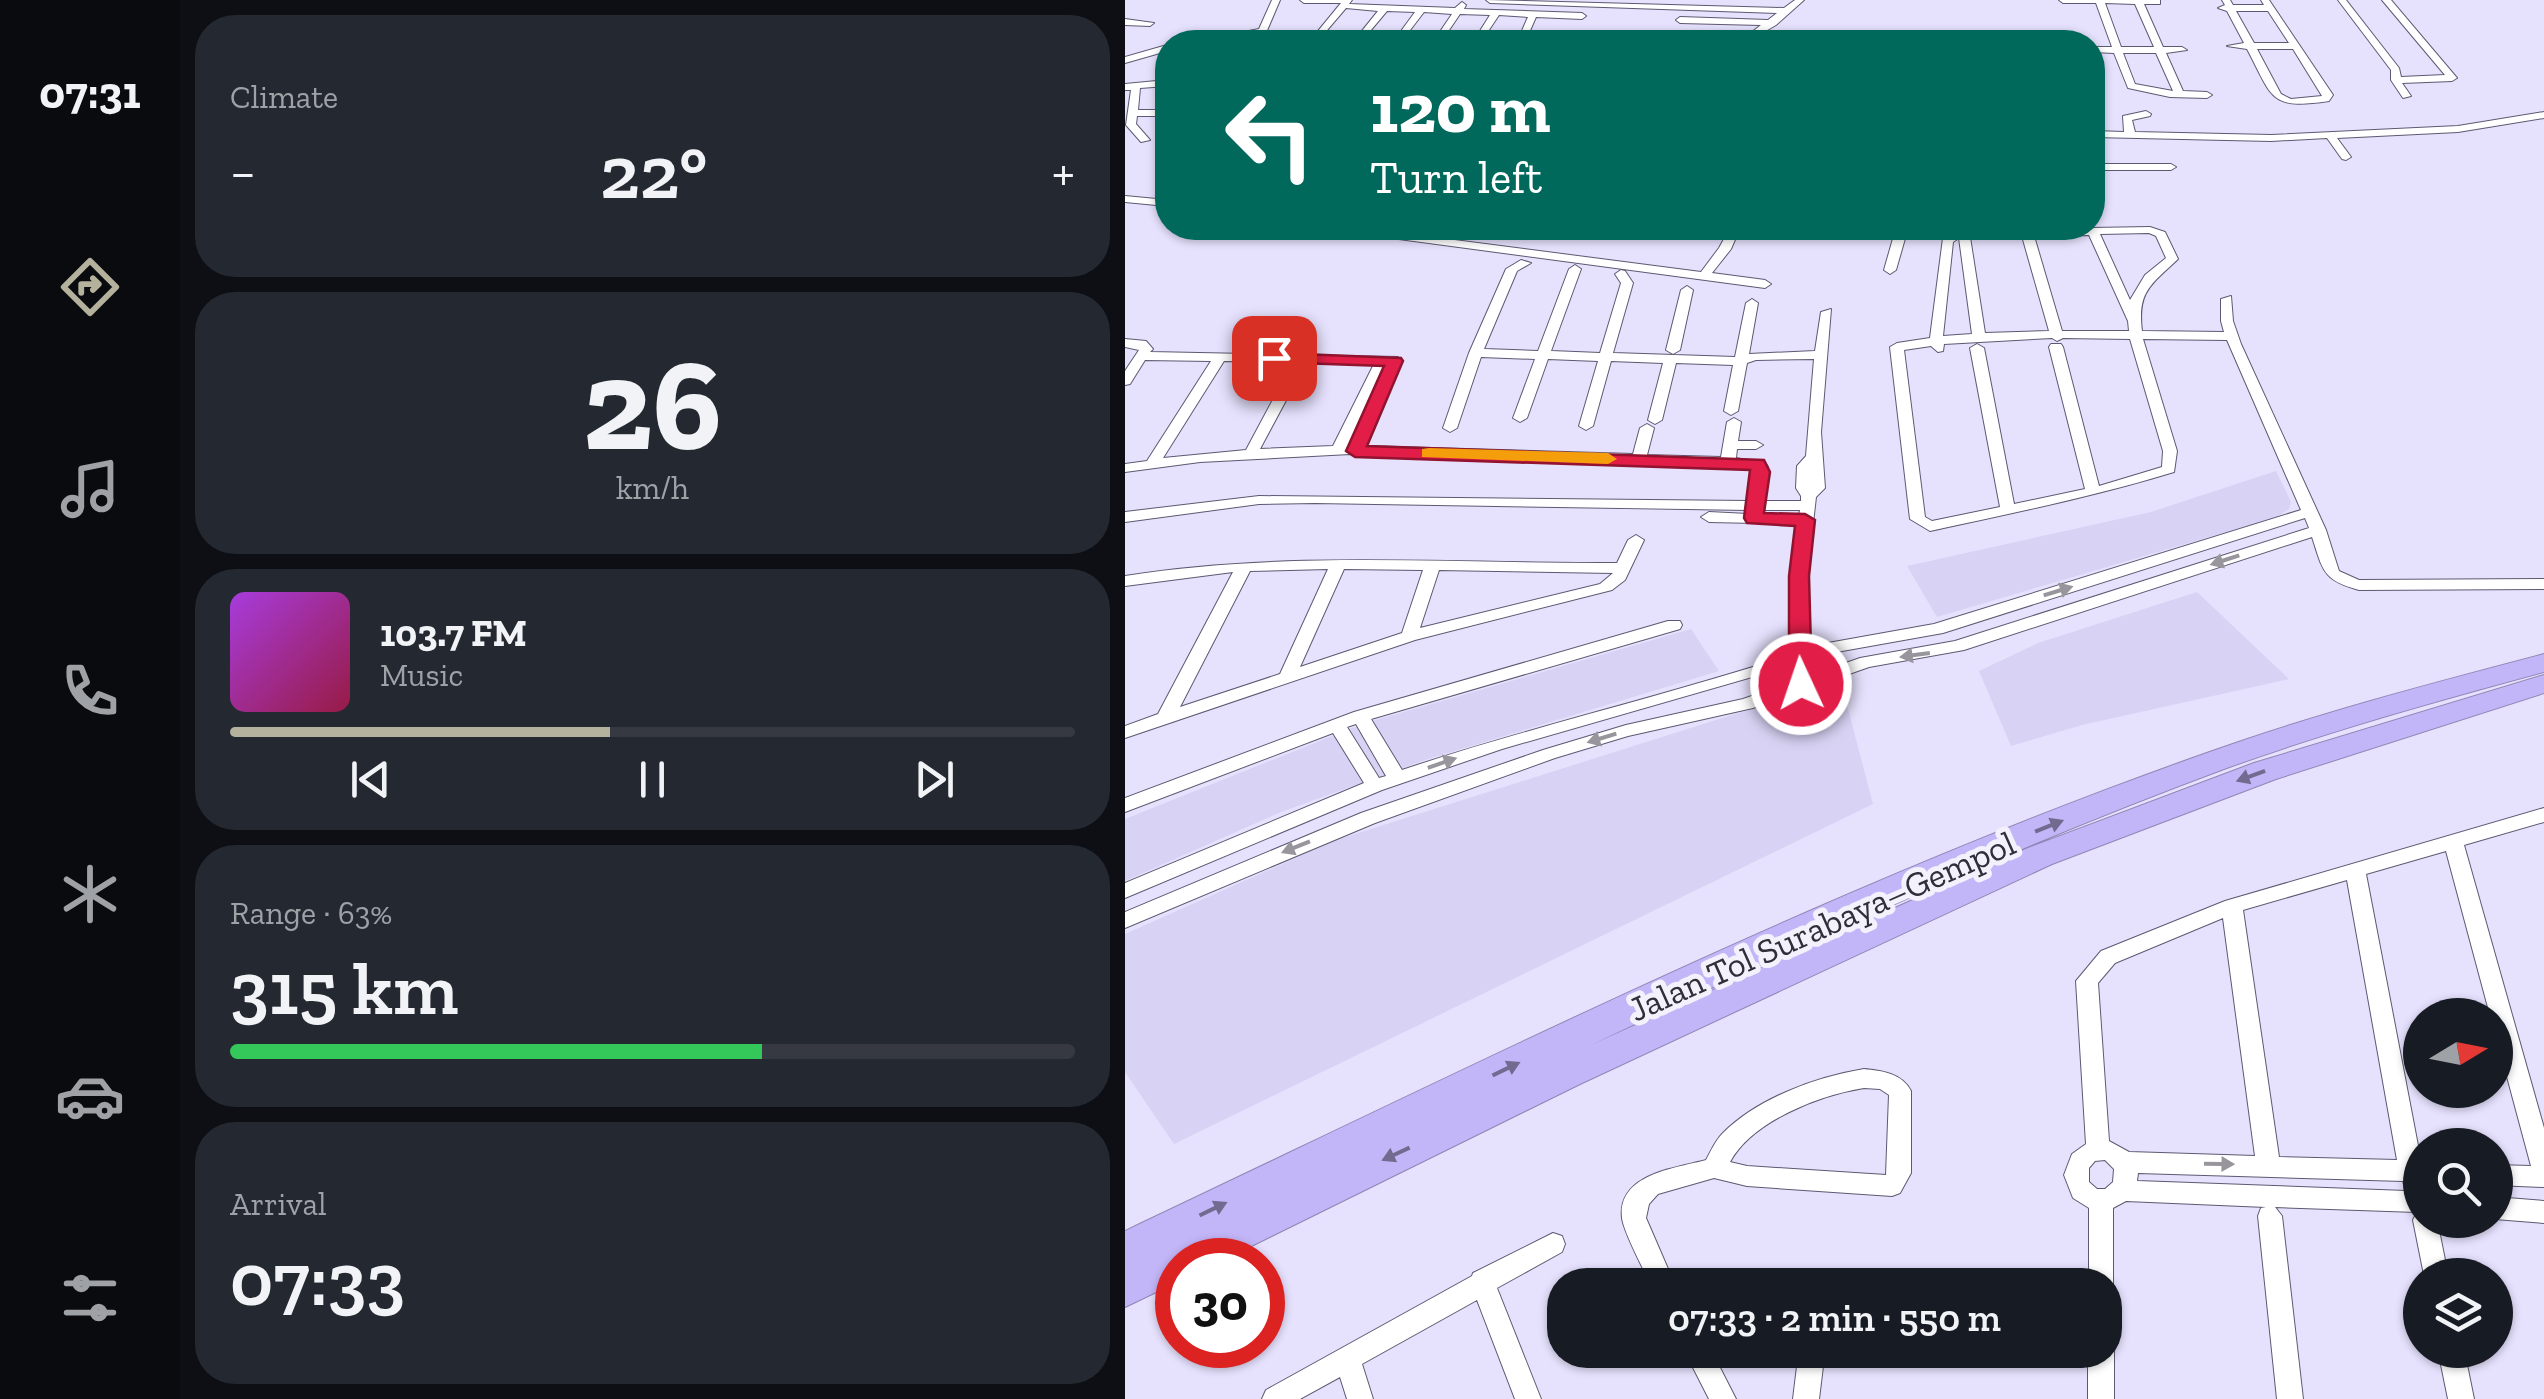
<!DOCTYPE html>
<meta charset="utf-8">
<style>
body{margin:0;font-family:"Zilla Slab",serif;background:#242831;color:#f1f3f6;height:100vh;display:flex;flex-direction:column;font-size:38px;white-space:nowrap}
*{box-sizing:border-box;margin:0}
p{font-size:32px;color:#9ea1a6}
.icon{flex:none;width:55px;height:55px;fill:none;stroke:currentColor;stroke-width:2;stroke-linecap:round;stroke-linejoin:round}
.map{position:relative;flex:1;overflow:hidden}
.side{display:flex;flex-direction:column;gap:15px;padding:15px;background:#0d0f14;width:945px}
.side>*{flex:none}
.hud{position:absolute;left:30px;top:30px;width:950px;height:210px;border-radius:40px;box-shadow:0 2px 8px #0004;background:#00695c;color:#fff;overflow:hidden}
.needle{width:65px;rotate:80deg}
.tools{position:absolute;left:1278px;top:998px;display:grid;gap:20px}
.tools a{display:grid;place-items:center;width:110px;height:110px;border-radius:50%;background:#171b24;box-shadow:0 2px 8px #0004;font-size:50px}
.speed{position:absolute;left:30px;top:1238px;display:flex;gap:20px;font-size:50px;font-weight:700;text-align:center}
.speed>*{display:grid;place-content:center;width:130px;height:130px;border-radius:50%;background:#171b24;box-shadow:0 2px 8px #0004;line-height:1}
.speed .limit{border:15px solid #d22;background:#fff;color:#111}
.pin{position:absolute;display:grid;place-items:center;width:85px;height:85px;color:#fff;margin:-42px;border-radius:20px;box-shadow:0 5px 15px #0006}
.me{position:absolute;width:110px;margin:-55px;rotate:357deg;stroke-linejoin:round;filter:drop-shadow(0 0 8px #0008)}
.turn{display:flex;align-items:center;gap:35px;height:210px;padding:0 50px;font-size:45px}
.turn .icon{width:130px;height:130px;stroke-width:2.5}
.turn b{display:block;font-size:70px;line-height:85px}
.big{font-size:75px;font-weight:600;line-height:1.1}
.side .tile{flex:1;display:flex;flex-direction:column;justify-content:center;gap:15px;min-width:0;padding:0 35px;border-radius:40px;background:#242831}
.side .dial{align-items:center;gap:0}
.dial b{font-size:130px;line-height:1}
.song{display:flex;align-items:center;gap:30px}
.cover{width:120px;height:120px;border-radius:15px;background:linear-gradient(135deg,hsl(280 70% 55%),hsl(340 70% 35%))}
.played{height:10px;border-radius:5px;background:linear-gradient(90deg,#b4b19c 45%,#363941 45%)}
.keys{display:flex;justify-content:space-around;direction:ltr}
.heat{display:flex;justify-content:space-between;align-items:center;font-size:55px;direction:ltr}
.charge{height:15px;border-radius:8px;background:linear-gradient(90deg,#34c759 63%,#363941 0)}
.trip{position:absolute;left:422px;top:1268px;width:575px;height:100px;border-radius:40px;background:#171b24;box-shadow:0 2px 8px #0004;font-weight:600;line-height:100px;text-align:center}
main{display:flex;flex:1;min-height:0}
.menu{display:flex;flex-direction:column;width:180px;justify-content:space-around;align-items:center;background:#090b0e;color:#9ea1a6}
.menu .icon{width:70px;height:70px}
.menu .active{color:#b4b19c}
.menu b{font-size:45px;color:#f1f3f6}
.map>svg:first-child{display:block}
</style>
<main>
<nav class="menu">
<b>07:31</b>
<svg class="icon active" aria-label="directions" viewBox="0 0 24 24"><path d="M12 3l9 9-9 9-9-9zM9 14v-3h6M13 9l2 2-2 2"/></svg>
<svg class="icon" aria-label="music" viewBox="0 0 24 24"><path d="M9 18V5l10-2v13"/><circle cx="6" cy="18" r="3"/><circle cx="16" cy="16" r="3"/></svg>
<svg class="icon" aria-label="phone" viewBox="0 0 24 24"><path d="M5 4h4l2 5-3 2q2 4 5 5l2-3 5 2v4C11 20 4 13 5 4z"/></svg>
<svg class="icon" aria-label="climate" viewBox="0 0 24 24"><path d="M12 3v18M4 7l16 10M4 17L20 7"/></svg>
<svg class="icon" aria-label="car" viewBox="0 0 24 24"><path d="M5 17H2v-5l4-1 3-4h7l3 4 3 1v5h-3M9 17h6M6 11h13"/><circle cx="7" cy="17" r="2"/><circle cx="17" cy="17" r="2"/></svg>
<svg class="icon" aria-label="filters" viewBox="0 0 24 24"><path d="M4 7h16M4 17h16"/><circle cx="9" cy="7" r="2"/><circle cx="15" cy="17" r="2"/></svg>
</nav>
<section class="side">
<div class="tile"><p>Climate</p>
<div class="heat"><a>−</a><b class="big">22°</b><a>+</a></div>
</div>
<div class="tile dial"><b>26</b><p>km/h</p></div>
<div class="tile">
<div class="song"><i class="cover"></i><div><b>103.7 FM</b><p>Music</p></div></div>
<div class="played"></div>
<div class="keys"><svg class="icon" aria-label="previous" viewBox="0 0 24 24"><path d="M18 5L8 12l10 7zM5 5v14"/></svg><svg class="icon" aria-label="pause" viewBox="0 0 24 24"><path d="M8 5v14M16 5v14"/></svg><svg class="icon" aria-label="next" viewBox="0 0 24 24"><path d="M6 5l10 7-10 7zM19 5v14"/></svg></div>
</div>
<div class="tile"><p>Range · 63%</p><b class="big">315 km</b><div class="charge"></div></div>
<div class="tile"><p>Arrival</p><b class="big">07:33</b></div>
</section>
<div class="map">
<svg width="1419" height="1399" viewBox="0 0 1419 1399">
<rect width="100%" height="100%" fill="#e6e1fd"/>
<!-- built -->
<path fill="#d8d2f4" d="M1151,471L1166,502L1164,509L1152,517L812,617L782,566L1026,512Z
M1072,592L1164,679L957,725L886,746L854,671L913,643Z
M566,629L594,671L300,760L156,812L0,881V819L237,724Z
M717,686L748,804L49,1144L0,1072V934L211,840L610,714Z"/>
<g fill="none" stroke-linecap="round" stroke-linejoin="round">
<!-- minor casing -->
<g stroke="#5d5971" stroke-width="2">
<path id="minor" d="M147,0H155L141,33L85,42H67L134,29Z
M175,0H227L224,4L330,8L337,2L341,5L339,9L457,13L461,16L457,19L411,17L400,42H392L403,17L374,15L356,42H348L365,15L335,14L316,42H308L327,14L299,12L276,42H268L290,12L262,11L236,42H228L253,11L221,8L192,42H184L216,3H179Z
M361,0L659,8L670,0H679L651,25L629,38L459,40L456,35L627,32L636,25L555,23L551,20L555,17L643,20L652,13L365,3Z
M934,0H1035V4H1019L1038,47H1057L1062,50L1041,53L1058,91L1082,92L1087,95L1082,98L1045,97L1003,88L989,53L968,52L971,47H987L971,3H938ZM980,3L1010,4L1029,47H996ZM998,53H1031L1048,91L1010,84Z
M1097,0H1105L1108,5H1139L1136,0H1144L1208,95L1204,101C1144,110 1148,98 1122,49L1102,46L1119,43L1102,11L1093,8L1100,5ZM1111,11H1143L1164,43H1129ZM1132,49H1168L1197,96L1166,99L1156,94Z
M1213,0H1221L1274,68L1276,77L1320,75L1257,0H1266L1332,78L1327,81L1277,83L1286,96L1278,98L1266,80V70Z
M0,19L29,23L25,26L0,25Z
M42,45V51L0,63V57Z
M42,80V86L15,88L13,110H42V116H12L11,124L25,140L16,142L1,125L6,90H0V84Z
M1021,111L1026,114L1025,116L1007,120L1010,132L1146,135L1333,126L1419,112V118L1333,132L1212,138L1226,157L1221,160L1217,159L1202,138L1146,141L968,137V131L999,132L998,116Z
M968,164H1046L1051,167L1046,170H968Z
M0,196L42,200V206L0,202Z
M1025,227L1040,232L1053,259C1026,285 1012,291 1017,331L1099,332L1096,321V299L1106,296L1108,321L1116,344L1201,530L1214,571L1234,580L1419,579V589L1234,590C1197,580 1198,570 1187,537L839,650L744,667L628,708L503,736L430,758L250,823L0,928V912L236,813L418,750L501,725L618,699L735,658L830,641L1184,528L1180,518L818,633L706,653L683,660L680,673H668L665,666L377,749L257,790L0,898V883L239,783L208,733L0,812V798L229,712L543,621H555L557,625L555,629L246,719L277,770C405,727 537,697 666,655V576L673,524L584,522L576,517L584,512L623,514V510L190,503L134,504L0,522V512L134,496L624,501L628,470L603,465L225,454L75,462L0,472V464L22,461L86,361L20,360L5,384L0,385V371L14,350L0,347V339L21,341L28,349L25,352L273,357L275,360L239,446L508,454L515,428L522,424L529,428L522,455L596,457L602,422L609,418L616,422L613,441H631L638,445L631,449H612L611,458L641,464L643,467L639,501H676V496L671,488L672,466L681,456L689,359L631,360L622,363L613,411L606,415L599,411L608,365L551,363L537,420L530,424L523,420L538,363L486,361L468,426L461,430L454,426L473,361L423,359L402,418L395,422L388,418L410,359L356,357L332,428L325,432L318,428L344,353L381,269L396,260L406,263L392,271L359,349L413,351L444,269L450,265L456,269L426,351L475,353L496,283L490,274L496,270L500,271L508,283L488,353L610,357L621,303L627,299L633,303L624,354L690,351L696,312L706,309L696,432L700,488L691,497L682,576V649L703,643L809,624L1176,510L1102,340L1018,339L1052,451L1049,472C967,497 887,513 805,531L785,519L765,347L772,343L805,338L818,238L839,230ZM1024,233L1031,236L1041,258L1020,275L1005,300L975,234ZM964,235L1003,321L1004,331H937L909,236ZM897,236L924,331L860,333L845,237ZM834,238L847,334L818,336L828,242ZM927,338L932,341L938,338L1005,339L1038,451L1037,467L974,486L938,347L936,344H926L924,347L960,489L889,504L859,348L852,344L845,348L875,507L807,521L800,517L779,350L806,346L813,352L818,351L819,344ZM99,361L168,362L121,450L38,458ZM181,363L249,364L208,446L135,449ZM244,401L225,446H223ZM638,510H675L674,515L637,514ZM231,724L261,776L254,778L222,727Z
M208,228H237L576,272L594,248L605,228H615L606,249L587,273L640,280L646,284L640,288L214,231Z
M771,228H783L771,270L765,274L759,270Z
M562,286L568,290L555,350L548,354L541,350L556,290Z
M511,535L519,540L500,580L487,590L290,640L0,738V726L33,714L108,572L0,586V576C166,550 326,564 492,563L503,540ZM203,569L155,674L55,707L125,571ZM219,569L298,570L277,633L175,667ZM314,570L488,573L475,584L295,628Z
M1419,808V822L1339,845L1419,1128V1187L1370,1185V1165L1406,1166L1370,1032V1015H1365L1321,851L1241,874L1295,1156V1220H1312L1323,1275H1299L1288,1220L1292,1212L1150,1207L1157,1216L1178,1399H1152L1133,1216L1136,1208L1141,1207L1001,1201L988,1208V1285L985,1293L980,1295V1285H964V1208L948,1198L939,1175L947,1154L961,1144L951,981L976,951L1100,901ZM1222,880L1272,1160L1154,1157L1118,910ZM1098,918L1130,1156L1004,1152L984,1141L973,983L990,963ZM980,1160L989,1169L988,1182L980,1189H972L964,1182V1168L970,1161ZM1013,1173L1278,1181L1281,1191L1012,1181Z
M739,1069C757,1071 777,1073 786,1091V1173L775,1193L767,1196L622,1186L589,1178L533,1194L524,1204L521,1218L550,1285H526C519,1270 499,1233 497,1218C492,1174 551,1168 581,1160C586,1151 590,1141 598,1133C633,1098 691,1077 739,1069ZM739,1088L755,1089L764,1095L761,1175L622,1166L605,1162C627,1121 695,1095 739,1088Z
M1370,1197L1419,1201V1223L1370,1219Z
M428,1233L437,1236L440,1244L437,1252L372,1288L416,1399H390L352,1300L237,1364L248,1399H222L215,1377L175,1399H137L141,1390L347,1276L348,1273Z
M980,1339L985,1341L989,1350V1399H963V1350H980Z
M559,1350H586L611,1399H584Z
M674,1350H700L694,1399H668Z
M1313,1350H1339L1349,1399H1323Z"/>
</g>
<!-- motorway casing -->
<g stroke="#9086b5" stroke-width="2">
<path id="motorway" d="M1419,654V672C1312,701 1204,731 1099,769C883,849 673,946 466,1045L903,848L1129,763L1419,675V693L1151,779L927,864L455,1084L98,1260H52V1282L0,1307V1231C355,1063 708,885 1079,754C1190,714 1305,684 1419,654Z"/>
</g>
<!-- minor -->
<use href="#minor" fill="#fff" fill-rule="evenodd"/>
<!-- motorway -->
<use href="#motorway" fill="#c3b6f8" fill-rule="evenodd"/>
</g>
<!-- one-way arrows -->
<defs><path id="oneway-solid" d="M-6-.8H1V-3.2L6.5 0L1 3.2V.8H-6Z" transform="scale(2.5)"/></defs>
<g fill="#98969c">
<use href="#oneway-solid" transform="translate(1100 560) rotate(162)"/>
<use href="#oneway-solid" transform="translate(933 591) rotate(-17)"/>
<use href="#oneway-solid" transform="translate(790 655) rotate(172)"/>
<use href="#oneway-solid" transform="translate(477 738) rotate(163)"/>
<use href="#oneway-solid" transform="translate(317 763) rotate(-19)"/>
<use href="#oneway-solid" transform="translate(171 847) rotate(158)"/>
<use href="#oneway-solid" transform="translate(1094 1164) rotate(1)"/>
</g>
<g fill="#726b8f">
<use href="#oneway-solid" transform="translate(1126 776) rotate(160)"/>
<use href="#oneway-solid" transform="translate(924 826) rotate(-22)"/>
<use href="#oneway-solid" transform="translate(381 1069) rotate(-26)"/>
<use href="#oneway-solid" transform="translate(271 1154) rotate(155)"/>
<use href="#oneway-solid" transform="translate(88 1209) rotate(-26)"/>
</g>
<!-- route -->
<path fill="#e11d48" stroke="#92132f" stroke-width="2.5" d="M149,353L276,358L278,361L242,446L639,460L645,472L639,513L680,514L690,520L684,576L687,684L676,692L664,684V576L670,526L622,523L619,518L625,470L230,457L221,451L259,366L143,362L141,358Z"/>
<!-- slow -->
<path fill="#f59e0b" d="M304,448L483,453L492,459L483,464L297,457V449Z"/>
<g text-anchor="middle" stroke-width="10" stroke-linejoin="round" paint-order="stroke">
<!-- street labels -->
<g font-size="35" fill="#302e39" stroke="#f3f1fc">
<text transform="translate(697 926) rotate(-24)" y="12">Jalan Tol Surabaya–Gempol</text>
</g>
</g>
</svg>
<div class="tools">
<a><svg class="needle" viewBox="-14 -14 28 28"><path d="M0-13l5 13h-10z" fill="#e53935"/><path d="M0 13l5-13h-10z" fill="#9ea1a6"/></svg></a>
<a><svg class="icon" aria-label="search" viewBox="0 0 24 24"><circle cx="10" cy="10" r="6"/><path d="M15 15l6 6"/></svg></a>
<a><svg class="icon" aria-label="layers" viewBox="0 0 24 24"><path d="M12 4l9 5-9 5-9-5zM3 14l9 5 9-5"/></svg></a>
</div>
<div class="speed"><div class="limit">30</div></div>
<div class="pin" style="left:149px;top:358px;background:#d93025"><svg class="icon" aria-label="arrive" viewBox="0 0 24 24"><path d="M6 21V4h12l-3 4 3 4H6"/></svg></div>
<svg class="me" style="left:676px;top:684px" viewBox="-20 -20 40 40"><circle r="17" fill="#e11d48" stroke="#fff" stroke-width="3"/><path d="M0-11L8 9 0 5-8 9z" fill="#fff"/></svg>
<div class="trip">07:33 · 2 min · 550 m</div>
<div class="hud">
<div class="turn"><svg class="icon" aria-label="left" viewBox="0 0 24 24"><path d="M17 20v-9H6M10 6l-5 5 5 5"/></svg><div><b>120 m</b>Turn left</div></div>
</div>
</div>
</main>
